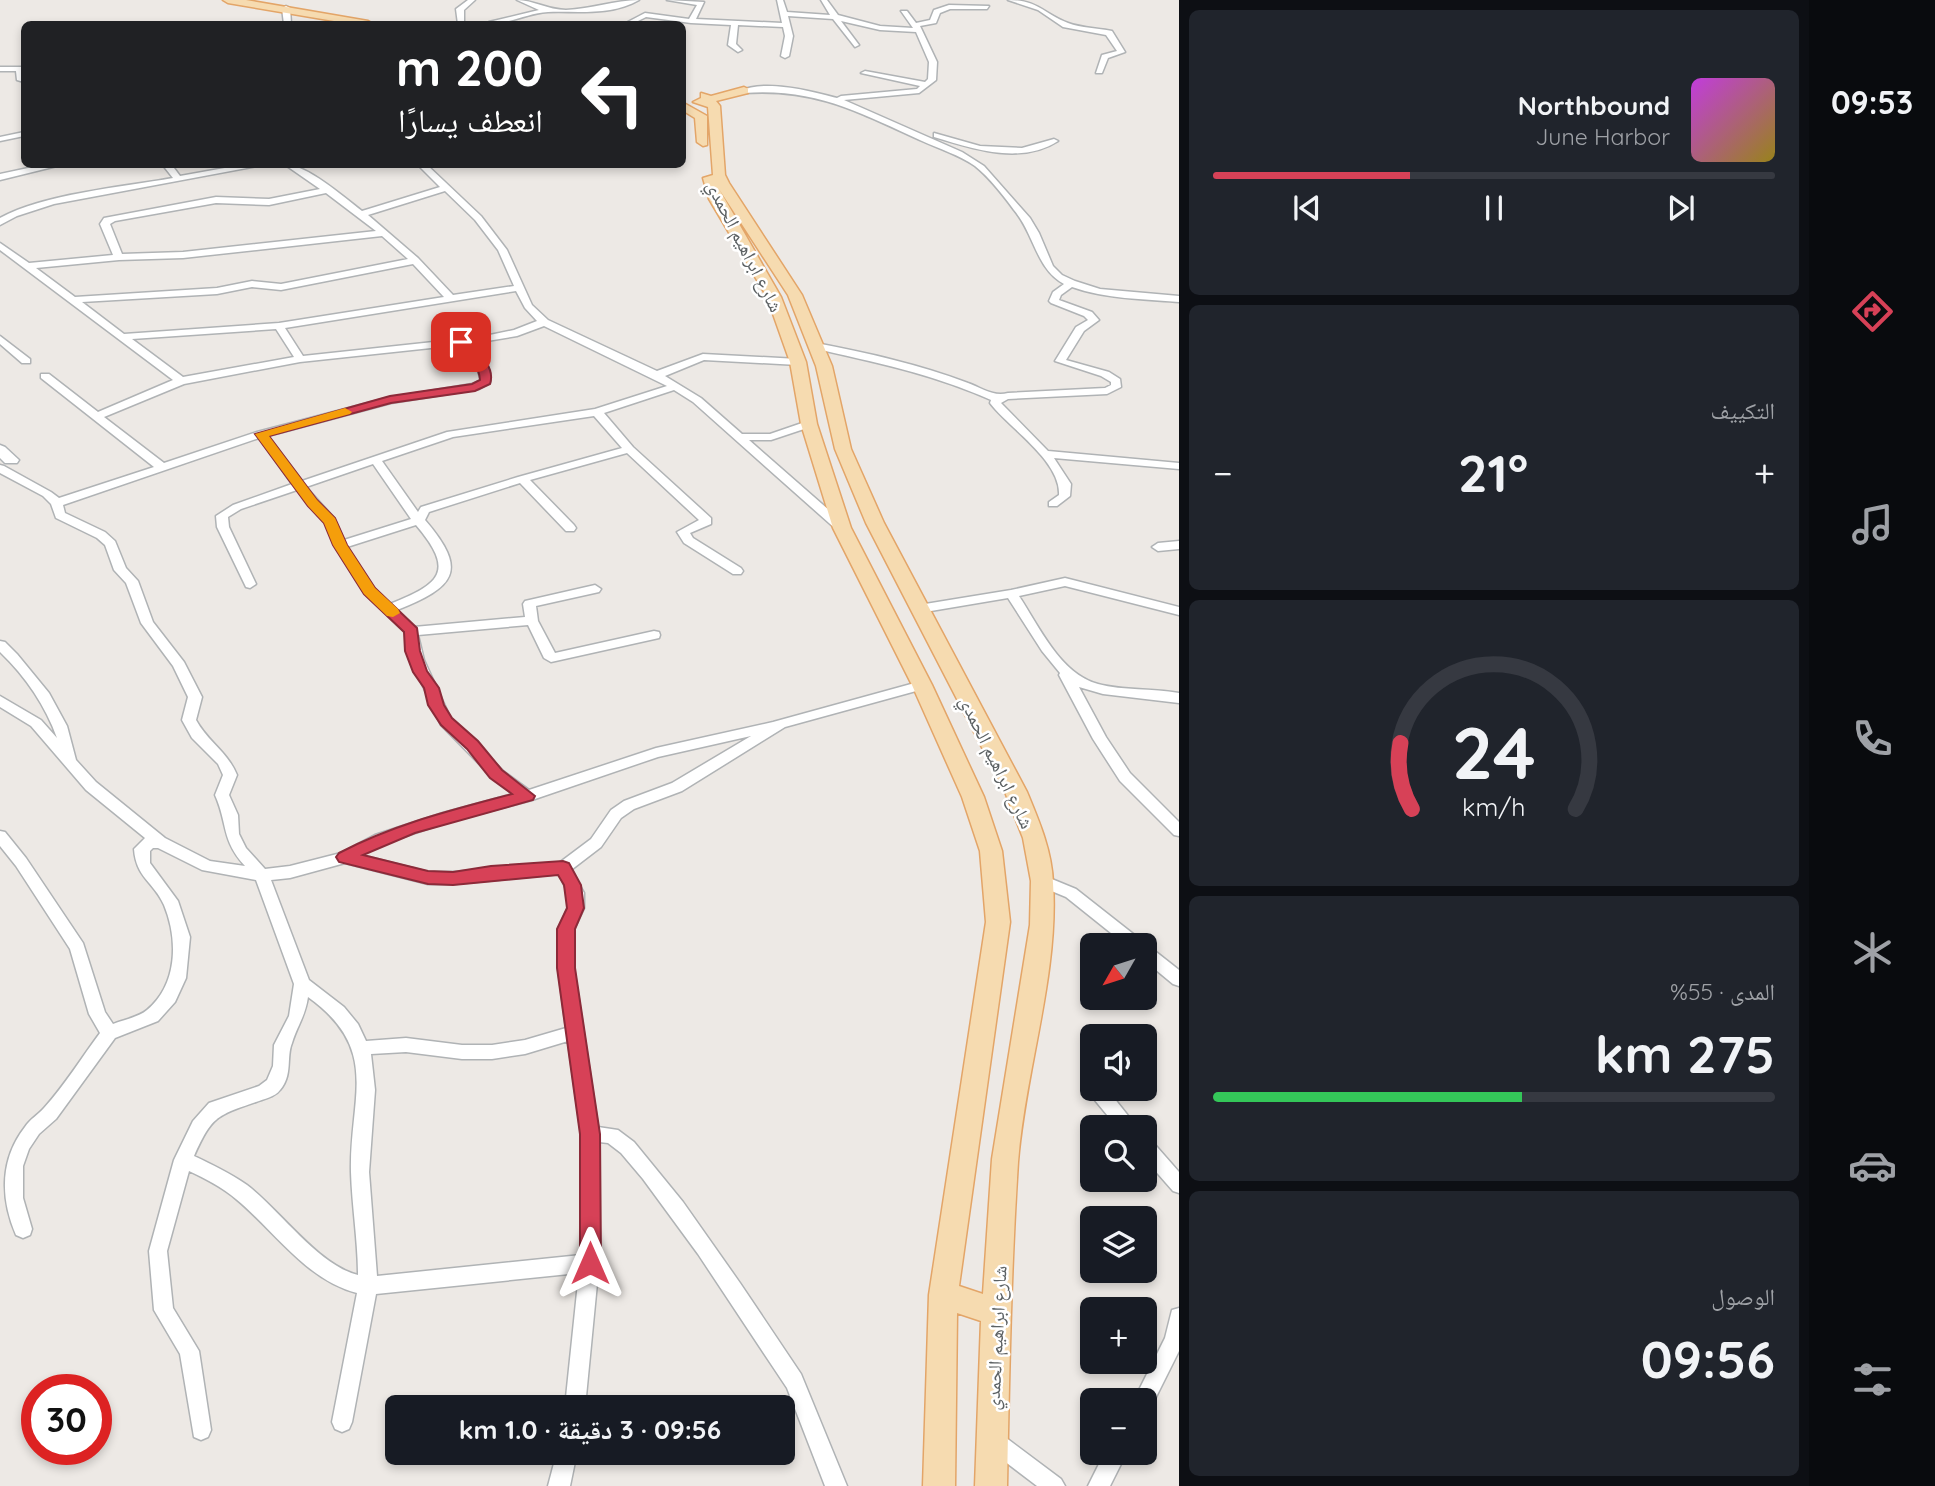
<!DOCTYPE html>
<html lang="ar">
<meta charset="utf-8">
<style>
body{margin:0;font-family:Quicksand,"Noto Naskh Arabic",sans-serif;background:#20242c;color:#f1f3f6;direction:rtl;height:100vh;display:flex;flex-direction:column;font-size:26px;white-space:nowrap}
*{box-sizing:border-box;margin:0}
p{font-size:23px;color:#9ea1a6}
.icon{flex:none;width:38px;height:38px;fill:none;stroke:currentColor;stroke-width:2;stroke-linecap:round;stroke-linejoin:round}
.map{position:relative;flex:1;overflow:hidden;direction:ltr}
.details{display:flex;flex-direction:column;gap:10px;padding:10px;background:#0d0f14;width:630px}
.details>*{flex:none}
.hud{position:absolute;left:21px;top:21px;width:665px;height:147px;border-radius:10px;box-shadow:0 4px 10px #0003;direction:rtl;background:#202124;color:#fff;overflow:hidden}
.needle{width:46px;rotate:231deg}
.fabs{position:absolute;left:1080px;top:933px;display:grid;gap:14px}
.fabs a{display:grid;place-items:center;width:77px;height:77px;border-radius:10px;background:#171b24;box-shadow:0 4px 10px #0003;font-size:35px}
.speed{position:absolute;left:21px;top:1374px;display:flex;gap:14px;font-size:35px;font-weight:700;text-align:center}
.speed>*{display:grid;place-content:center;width:91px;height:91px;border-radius:50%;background:#171b24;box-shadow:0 4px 10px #0003;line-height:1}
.speed .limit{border:10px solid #d22;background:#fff;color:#111}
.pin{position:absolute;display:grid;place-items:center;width:60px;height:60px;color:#fff;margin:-30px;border-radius:14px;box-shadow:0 4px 10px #0006}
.me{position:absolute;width:77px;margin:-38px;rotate:0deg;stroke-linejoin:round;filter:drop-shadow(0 0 5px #0008)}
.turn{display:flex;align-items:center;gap:24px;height:147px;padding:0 28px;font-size:32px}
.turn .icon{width:91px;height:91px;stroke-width:2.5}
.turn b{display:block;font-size:49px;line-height:60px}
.big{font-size:52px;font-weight:800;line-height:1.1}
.details .tile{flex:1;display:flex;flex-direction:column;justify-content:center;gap:10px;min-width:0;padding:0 24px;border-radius:10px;background:#20242c}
.details .dial{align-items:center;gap:0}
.dial svg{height:182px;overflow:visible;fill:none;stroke:#363941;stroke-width:7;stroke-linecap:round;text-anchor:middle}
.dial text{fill:#f1f3f6;stroke:none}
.song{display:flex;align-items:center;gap:21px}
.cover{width:84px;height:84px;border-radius:10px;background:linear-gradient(135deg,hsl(290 70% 55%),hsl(50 70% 35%))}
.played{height:7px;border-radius:4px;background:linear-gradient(90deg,#d74157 35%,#363941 35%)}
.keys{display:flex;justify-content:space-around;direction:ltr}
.heat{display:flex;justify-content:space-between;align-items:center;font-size:38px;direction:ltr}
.charge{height:10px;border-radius:5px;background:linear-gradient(90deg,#34c759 55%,#363941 0)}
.trip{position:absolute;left:385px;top:1395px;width:410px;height:70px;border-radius:10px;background:#171b24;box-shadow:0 4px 10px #0003;font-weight:800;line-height:70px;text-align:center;direction:rtl}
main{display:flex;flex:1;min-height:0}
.tab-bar{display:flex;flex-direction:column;width:126px;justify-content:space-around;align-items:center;background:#090b0e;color:#9ea1a6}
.tab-bar .icon{width:49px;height:49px}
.tab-bar .on{color:#d74157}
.tab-bar b{font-size:32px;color:#f1f3f6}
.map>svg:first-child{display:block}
</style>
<main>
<nav class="tab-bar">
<b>09:53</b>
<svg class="icon on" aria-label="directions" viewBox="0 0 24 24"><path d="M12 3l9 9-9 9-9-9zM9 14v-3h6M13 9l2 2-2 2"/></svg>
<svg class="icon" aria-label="music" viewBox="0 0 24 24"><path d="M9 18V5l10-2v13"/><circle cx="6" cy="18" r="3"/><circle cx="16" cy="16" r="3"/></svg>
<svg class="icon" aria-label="phone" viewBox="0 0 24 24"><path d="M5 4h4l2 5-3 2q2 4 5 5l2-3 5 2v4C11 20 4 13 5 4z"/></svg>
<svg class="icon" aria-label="climate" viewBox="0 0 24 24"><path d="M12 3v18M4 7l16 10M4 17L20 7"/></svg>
<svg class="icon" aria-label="car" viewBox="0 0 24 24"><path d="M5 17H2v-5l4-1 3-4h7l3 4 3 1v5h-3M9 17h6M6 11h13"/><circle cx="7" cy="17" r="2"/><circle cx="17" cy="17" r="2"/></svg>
<svg class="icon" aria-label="filters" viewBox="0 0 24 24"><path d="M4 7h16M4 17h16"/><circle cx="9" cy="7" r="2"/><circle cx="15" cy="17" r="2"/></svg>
</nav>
<section class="details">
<div class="tile">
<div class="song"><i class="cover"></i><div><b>Northbound</b><p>June Harbor</p></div></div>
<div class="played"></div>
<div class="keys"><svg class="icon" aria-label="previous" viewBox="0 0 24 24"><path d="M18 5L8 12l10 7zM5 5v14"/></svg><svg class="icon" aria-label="pause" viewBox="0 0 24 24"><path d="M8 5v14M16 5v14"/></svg><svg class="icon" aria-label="next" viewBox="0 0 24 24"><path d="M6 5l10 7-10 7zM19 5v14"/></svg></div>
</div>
<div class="tile"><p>التكييف</p>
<div class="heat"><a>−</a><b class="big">21°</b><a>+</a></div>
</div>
<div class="tile dial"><svg viewBox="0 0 100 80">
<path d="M14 69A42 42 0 1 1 86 69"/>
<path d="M14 69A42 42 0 0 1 9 40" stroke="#d74157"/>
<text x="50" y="56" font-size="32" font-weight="700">24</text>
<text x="50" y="72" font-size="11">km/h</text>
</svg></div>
<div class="tile"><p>المدى · 55%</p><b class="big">275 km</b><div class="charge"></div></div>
<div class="tile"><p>الوصول</p><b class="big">09:56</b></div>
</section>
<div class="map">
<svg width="1179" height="1486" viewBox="0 0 1179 1486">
<rect width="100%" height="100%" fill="#ede9e5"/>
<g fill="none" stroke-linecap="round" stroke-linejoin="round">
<!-- street casing -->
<g stroke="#b0b3b5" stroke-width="3">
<path id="street" d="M468,0H475L464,10V24H458L456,9Z
M517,0C533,0 548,10 566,10C591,9 615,0 639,0C612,16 578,11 548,12C528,13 509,24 489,24V22L539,10Z
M667,0L704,2L696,19L782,23L777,0H783L787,12L830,15L821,0H827L838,15L880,26L913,28L901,11H907L916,23L930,20L934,10L949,5L989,6L987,9H950L940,13L936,23L920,26L937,62L936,80L919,93L844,100L962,152L984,166L1030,218L1039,233L1053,266L1062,275L1075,281L1100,289L1179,296V302C1143,299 1106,299 1072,287L1061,295L1059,300L1092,312L1099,320L1084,331L1066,360L1109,372L1120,379L1121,387L1107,394L1008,399L1001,403L1048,451L1179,463V469L1054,458L1071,484L1070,496L1057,506H1049V502L1059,495C1061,461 1009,428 990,403L991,400C933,374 874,362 812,348V344L816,343C867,353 919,364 968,383C982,388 993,397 1008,393L1105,388L1111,385V382L1101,376L1055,361L1076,327L1088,320L1084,316L1051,303L1049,301L1053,292L1064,284C1036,269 1035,235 1014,210C1003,195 990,178 975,166C959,155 940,149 922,141C858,112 816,88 744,93L740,91C764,79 812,91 837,98L841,96L917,89L920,86L861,73L865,71L925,82L928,79L929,62L916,32L880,30L841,21L859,45L855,47L833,19L788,16L793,36L789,56L785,58L781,56L785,36L783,27L738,25L736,44L742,50L738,52L728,45L731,25L691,23L646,17L632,24H624L645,13L689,19L697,5Z
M1008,0C1038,0 1044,14 1068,23C1081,28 1098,28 1112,31L1125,52L1108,58L1102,73H1096L1102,55L1117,51L1106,35L1063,27L1038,10Z
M286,6L290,8L291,24H284L282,8Z
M0,67H23L24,82L17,80L16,71H0Z
M24,132V136L0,141V137Z
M934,133L980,146L1022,148L1054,139L1058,141C1021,165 973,149 934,137Z
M47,164H65L0,180V174Z
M162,164H171L180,176L247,164H268L54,204L17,216L0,225V218C43,194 122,187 173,178Z
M284,164C306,164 344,197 362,211L440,187L417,164H426L481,216L507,250L532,305L548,320L657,371L703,354L798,359L803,362L798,365L704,360L665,376L701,398L742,434H770L805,422H813V426L771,440H749L846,525L848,528L846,531H838L693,402L674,390L604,413L633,447L711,518V524L690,533L693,538L741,568L743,571L741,574H733L684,543L677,532L699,520L627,453L530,480L574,525L576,528L574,531H566L520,483L429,512L425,520C469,571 455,587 397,610L414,627L525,617L523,604L525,601L595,585L601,589L599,592L536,606L538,621L555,653L654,631L659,632L660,635L659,638L551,662L544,658L528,625L418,635L424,660L451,719L503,771L529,790L656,748L773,722L922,681L929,685L927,688L785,727L682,791L634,809L621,818L601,847L571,870L584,893V908L574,929V968L598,1127L618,1130L634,1142L683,1202L740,1283L801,1374L847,1486H825L787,1388L773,1367L698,1254L643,1179L621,1153L608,1143L599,1142V1263L585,1407H565L579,1273L376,1294L352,1422L349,1429L342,1432L335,1429L332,1422L357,1293C306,1280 275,1231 236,1199C222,1187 206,1179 189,1171L167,1251L173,1308L199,1351L211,1430L208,1437L201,1440L194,1437L180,1354L154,1310L149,1251L174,1160L193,1121L209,1103L259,1086L267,1080L273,1066L274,1045L289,1016L294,984L256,880L202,870L158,848H153L150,851V863L178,901L190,937L186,978L175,1002L158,1021L115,1038L56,1119L39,1134L29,1149L23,1166V1198L32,1229L30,1235L23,1238L16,1235C0,1198 0,1159 25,1127C30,1119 38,1115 44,1108C65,1085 82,1057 100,1033L89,1014L70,949L16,866L0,846V831L5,832L26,858L83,943L105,1012L113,1024C123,1020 139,1017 147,1010C178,984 178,939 164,905C154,882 136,878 134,849L145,838L86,790L31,726L0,707V696L41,720L57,738C45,705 26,677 0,652V641L5,642L17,654L49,693L67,726L76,760L96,782L165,838L210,861L245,866C221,840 228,824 215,795L223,775L218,764L192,738L182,720L188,697L173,666L141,623L126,583L114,570L105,545L97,538L56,518L51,504L43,496L0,473V465L4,466L51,492L59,498L154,467L41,378V374H49L98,412L173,380L0,250V243L29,263L113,255L100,224L104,218L216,197L269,199L320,189ZM445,191L475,220L498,250L514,286L453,295L418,258L368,215ZM326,193L376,231L183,252L122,254L110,224L115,221L216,203L269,205ZM382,236L408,259L281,284L252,281L217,288L75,297L36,268L119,260L183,258ZM413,264L444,297L279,323L124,334L82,302L217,294L252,287L281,290ZM516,291L525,308L537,321L514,330L480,337L303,356L285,328ZM544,326L667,386L595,409L447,432L302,481L268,436L391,403L479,389L490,383C493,367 480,355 469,344L517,336ZM276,329L294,357L183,377L132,339ZM459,345L476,365L481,380L472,384L387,398L257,432L164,463L104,417L184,384L300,362ZM594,416L622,448L518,477L421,507L418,512L382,461L453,437ZM259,438L292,484L233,505L216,516L217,527L246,587L250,588L256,584L229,527L228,517L241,509L297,490L325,522L334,545L365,594L405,632L411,660L441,725L493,778L513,794L443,813L375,835L341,853L290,866L265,869L246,848L239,834L238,815L229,795L237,775C227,751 208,742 196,720L202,697L184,662L153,622L138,581L126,568L115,541L105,532L65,513L63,505ZM373,464L411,519L344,540L334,518L306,487ZM416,525C456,572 440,584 390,604L374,588L347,547ZM751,736L672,783L624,801L611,810L591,839L559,863L453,872H428L361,855L385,843L445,823L532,800L658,757ZM345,863L428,884H453L559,874L568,893V908L558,929V968L566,1028L525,1040L492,1045H462L406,1038L366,1041L358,1024L344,1007L309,980L271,880L290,878ZM308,997C382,1050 349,1098 351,1172C352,1207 358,1241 358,1275C318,1265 280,1210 247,1185C230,1173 213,1165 194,1156C212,1117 215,1116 256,1102C264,1099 275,1097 280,1090C293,1075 286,1057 292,1043C298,1024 305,1017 308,997ZM568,1041L581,1134V1255L377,1276L369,1172L375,1090L371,1054L406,1052L462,1059H492L525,1054Z
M0,336L30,359V363H22L0,344Z
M1179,541V549L1158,551L1152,547L1158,543Z
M1065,578L1179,607V615L1065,586L1019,596C1039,626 1060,674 1098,684C1124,691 1152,688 1179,693V703L1103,694L1079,687L1106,737L1130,773L1179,822V836L1174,835L1120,781L1093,739L1059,675L1060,673L1042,651L1008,598L919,613L913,609L919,605L1011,590Z
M1042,875L1076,889L1179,970V986L1173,984L1144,960V945H1126L1066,897L1037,885L1034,881L1037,877Z
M1092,1082V1088H1106L1137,1127H1117L1089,1093L1086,1088Z
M1144,1137L1150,1139L1179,1172V1193L1173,1191L1144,1158Z
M1179,1308V1351L1151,1407L1144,1410V1400H1134L1165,1338L1172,1310Z
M994,1431L1001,1434L1061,1479L1065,1486H1037L987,1448L984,1441L987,1434Z
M557,1452H577L570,1486H548Z
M1105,1452H1127L1110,1486H1088Z"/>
</g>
<!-- secondary casing -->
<g stroke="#afb3b6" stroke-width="3">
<path id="secondary" d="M0,445L5,447L19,460L17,463H5L0,458Z"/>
</g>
<!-- primary casing -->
<g stroke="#e3a568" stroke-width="3">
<path id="primary" d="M223,0H246L368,21L373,24H352L228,3Z
M744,87L748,89V93L716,101L720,106L725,175L729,183L802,295L832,366L851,449L884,523L1027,792C1039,821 1052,851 1053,883C1059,974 1025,1071 1018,1162C1011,1270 1009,1378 1007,1486H975L981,1321L957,1313L955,1486H923L929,1295L986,922L980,851L962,797L912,685L833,528L801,424L790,362L767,297L709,199L703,178L713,175L708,107L693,102L701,98V93L711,96ZM719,189L788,295L816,366L835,449L866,523L1005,792L1023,838L1031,881L1030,925L992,1159L983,1294L959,1286L1010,922L1002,851L984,797L932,685L851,528L817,424L806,362L781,297Z
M682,102L707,116V145L703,146L697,142L695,118L682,110Z"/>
</g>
<!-- street -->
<use href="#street" fill="#fff" fill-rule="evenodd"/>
<!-- secondary -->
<use href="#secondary" fill="#fff" fill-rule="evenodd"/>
<!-- primary -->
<use href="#primary" fill="#f6dbb0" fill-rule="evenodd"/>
</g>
<!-- route -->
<path fill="#d74157" stroke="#8c2a39" stroke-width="2" d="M457,340H465C477,352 496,366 490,384L475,391L391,403L269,436L317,500L335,518L347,545L375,588L417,628L420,651L427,671L439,688L444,705L452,718L478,741L502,770L535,796L533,800L415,833L363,855L428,871L453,872L491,866L563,861L569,863L581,885L584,908L575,929V968L600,1134L601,1263L598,1270L590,1273L583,1270L580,1263V1134L557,968V929L567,908L564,885L558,875L453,885L428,884L339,862L336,857L339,853C394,824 452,810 512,794L490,778L467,749L441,725L428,705L424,688L413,672L405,651L404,632L364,594L333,545L324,523L308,506L255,434L390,396L472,384L480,380C479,363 465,354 455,342Z"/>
<!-- slow -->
<path fill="#f59e0b" d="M345,408L352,412L350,414L269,436L317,500L335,518L347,545L375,588L398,609L400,613L393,617L387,616L364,594L333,545L324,523L308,506L255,434Z"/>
<g text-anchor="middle" stroke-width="5" stroke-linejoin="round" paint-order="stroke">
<!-- street labels -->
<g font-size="19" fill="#5c6163" stroke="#fff">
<text transform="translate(745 246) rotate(63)" y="7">شارع ابراهيم الحمدي</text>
<text transform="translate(997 762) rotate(64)" y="7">شارع ابراهيم الحمدي</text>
<text transform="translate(996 1338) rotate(-87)" y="7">شارع ابراهيم الحمدي</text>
</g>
</g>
</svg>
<div class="fabs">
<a><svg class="needle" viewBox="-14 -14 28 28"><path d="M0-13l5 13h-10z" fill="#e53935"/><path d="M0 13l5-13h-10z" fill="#9ea1a6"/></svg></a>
<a><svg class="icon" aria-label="sound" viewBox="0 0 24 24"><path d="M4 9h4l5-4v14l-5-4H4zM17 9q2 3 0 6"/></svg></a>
<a><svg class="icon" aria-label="search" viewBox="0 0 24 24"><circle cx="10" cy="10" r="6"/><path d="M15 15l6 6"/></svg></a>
<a><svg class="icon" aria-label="layers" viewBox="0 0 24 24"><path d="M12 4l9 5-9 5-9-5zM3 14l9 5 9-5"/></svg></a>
<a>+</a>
<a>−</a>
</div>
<div class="speed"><div class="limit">30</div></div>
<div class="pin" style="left:461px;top:342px;background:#d93025"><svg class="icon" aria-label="arrive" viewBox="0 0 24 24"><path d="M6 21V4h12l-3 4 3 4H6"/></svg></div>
<svg class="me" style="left:590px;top:1263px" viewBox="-20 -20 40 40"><path d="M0-17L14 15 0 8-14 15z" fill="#d74157" stroke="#fff" stroke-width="4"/></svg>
<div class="trip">09:56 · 3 دقيقة · 1.0 km</div>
<div class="hud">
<div class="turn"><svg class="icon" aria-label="left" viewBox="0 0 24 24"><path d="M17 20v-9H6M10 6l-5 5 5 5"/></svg><div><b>200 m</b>انعطف يسارًا</div></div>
</div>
</div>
</main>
